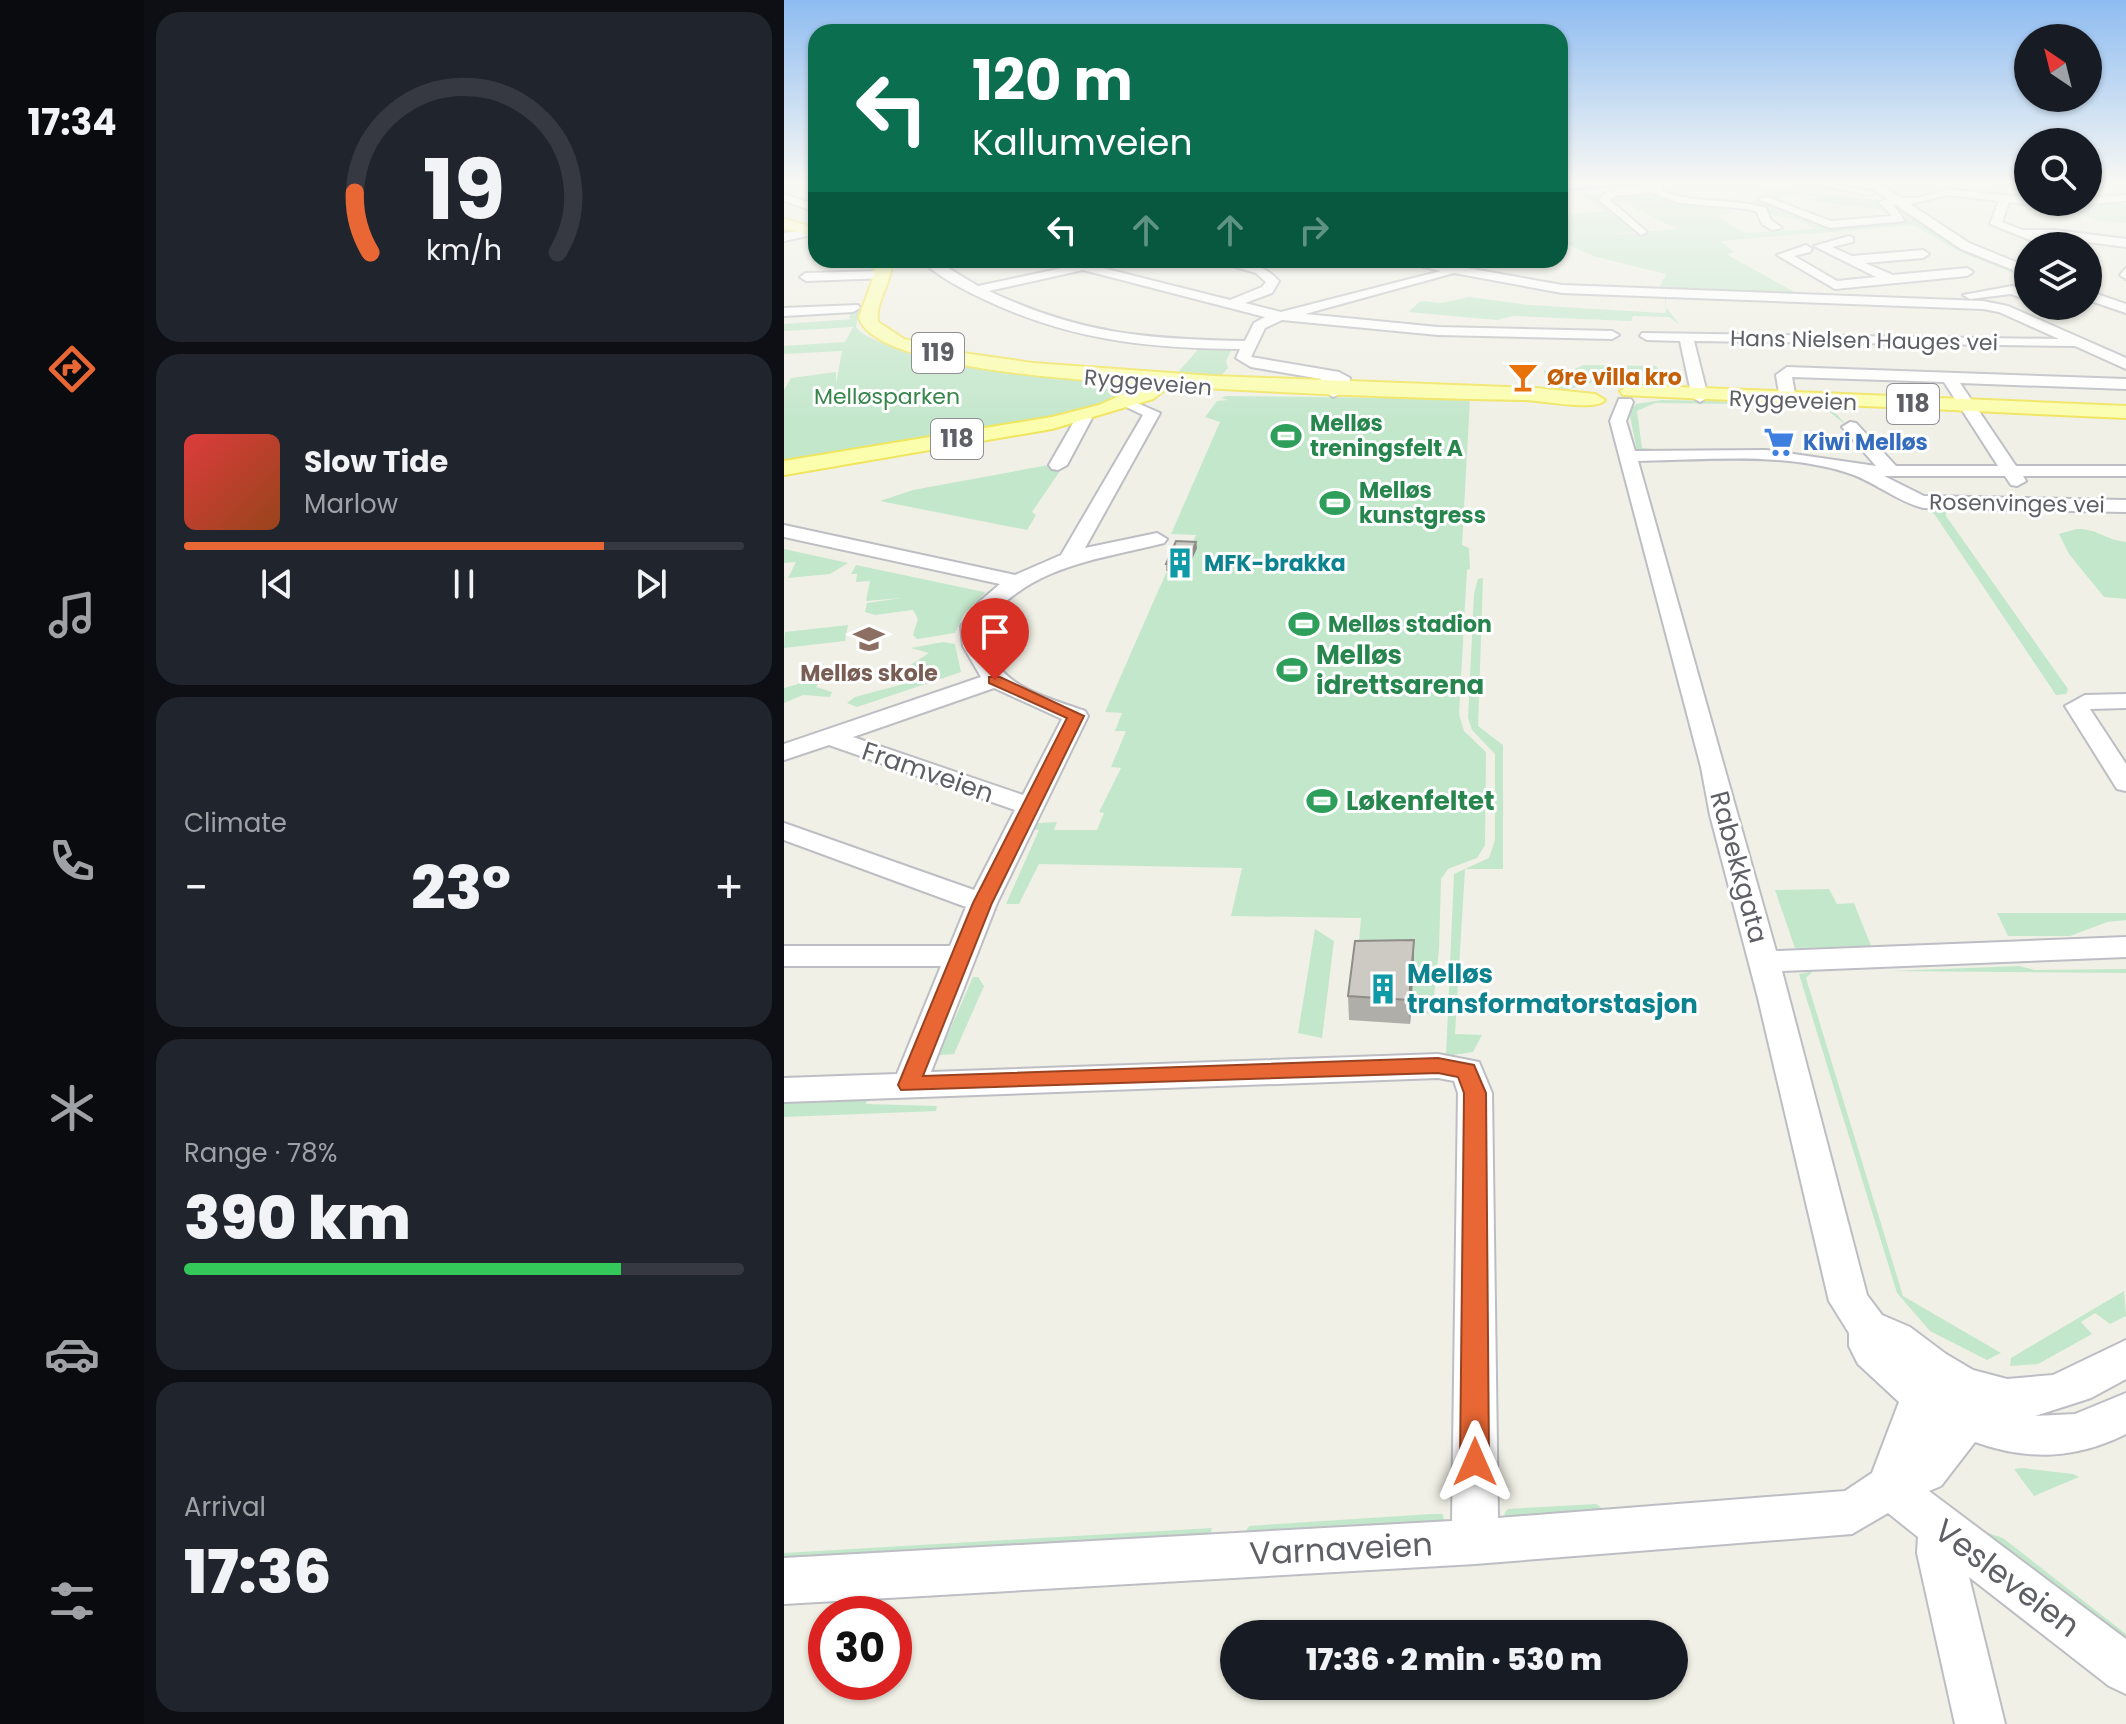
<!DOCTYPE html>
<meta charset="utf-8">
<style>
body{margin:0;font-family:Poppins,sans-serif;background:#20242c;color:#f1f3f6;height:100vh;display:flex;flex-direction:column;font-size:30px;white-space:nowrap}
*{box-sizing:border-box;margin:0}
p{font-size:26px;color:#9ea1a6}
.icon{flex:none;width:44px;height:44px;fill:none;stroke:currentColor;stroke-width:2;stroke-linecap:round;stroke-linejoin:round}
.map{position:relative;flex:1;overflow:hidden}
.side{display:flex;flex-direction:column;gap:12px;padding:12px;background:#0d0f14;width:640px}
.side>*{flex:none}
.top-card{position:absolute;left:24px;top:24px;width:760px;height:244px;border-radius:24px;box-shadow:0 2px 6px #0004;background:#0b6e4f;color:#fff;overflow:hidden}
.needle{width:52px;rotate:325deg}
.fabs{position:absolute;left:1230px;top:24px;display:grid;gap:16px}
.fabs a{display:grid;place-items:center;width:88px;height:88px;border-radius:50%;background:#171b24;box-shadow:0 2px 6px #0004;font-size:40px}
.speed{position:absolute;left:24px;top:1596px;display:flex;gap:16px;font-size:40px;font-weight:700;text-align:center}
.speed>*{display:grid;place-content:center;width:104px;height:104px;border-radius:50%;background:#171b24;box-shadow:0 2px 6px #0004;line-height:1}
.speed .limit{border:12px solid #d22;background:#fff;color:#111}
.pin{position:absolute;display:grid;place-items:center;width:68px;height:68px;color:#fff;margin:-82px -34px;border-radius:50% 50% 50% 0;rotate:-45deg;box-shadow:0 0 8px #0007}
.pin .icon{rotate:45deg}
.me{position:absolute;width:88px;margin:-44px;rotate:0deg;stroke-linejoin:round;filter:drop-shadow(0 0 6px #0008)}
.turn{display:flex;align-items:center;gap:28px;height:168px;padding:0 32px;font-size:36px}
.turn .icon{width:104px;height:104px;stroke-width:2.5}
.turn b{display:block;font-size:56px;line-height:68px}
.lanes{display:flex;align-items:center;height:76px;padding:0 32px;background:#0003;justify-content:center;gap:40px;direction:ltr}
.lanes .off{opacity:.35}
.big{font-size:60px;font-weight:800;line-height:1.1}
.side .tile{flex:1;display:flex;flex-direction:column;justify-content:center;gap:12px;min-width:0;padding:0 28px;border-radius:24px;background:#20242c}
.side .dial{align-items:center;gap:0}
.dial svg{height:208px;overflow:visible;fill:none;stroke:#363941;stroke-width:7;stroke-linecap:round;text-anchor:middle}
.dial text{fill:#f1f3f6;stroke:none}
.song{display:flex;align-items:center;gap:24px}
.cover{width:96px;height:96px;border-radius:12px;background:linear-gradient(135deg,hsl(0 70% 55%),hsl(20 70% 35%))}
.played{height:8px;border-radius:4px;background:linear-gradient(90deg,#e86734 75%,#363941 75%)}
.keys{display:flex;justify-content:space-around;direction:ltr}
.heat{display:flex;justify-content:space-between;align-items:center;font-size:44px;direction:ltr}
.charge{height:12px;border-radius:6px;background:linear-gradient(90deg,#34c759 78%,#363941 0)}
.trip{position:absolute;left:436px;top:1620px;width:468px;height:80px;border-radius:40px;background:#171b24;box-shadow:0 2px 6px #0004;font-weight:800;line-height:80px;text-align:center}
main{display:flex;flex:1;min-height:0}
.dock{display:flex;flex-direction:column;width:144px;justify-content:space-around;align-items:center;background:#090b0e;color:#9ea1a6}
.dock .icon{width:56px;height:56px}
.dock .active{color:#e86734}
.dock b{font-size:36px;color:#f1f3f6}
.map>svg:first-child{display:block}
</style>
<main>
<nav class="dock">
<b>17:34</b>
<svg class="icon active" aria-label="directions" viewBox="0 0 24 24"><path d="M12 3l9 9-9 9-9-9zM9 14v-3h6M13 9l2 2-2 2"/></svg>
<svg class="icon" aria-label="music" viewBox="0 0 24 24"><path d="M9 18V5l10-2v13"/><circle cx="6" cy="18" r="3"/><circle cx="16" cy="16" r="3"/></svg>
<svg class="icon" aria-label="phone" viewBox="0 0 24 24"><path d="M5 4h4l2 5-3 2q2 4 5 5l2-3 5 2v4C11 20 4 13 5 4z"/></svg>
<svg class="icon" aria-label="climate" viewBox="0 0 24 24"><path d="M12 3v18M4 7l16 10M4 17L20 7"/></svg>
<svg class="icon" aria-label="car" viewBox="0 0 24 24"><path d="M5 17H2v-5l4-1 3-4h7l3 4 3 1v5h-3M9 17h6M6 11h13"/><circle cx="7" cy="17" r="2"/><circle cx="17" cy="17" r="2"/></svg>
<svg class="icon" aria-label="filters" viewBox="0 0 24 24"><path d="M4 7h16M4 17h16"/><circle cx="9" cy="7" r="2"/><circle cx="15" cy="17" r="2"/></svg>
</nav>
<section class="side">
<div class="tile dial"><svg viewBox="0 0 100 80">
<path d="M14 69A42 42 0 1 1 86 69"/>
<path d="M14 69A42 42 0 0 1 8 46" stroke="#e86734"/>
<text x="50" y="56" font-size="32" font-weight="700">19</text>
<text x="50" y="72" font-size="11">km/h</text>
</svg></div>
<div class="tile">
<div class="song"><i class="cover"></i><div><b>Slow Tide</b><p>Marlow</p></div></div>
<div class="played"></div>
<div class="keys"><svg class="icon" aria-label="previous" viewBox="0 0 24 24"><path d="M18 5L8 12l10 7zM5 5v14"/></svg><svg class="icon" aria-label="pause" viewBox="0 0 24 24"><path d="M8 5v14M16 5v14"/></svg><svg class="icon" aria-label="next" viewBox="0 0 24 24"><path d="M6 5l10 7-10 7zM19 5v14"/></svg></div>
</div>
<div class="tile"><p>Climate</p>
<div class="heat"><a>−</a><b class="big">23°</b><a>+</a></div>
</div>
<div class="tile"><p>Range · 78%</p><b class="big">390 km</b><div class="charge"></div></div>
<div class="tile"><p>Arrival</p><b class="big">17:36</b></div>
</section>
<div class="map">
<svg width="1342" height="1724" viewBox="0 0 1342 1724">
<rect width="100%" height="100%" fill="#f0f0e6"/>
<!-- green -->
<path fill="#c3e7cb" d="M865,189L885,201L925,202L948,213L933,216L960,233L1030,229L1015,220L982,214L967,204L982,189L1095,200L1105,211L1031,201L1026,200L1037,197L1017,193L1016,196L975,198L987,206L1042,225L1123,218L1105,205L1115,204L1138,221L1244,275V279L1176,252L1129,225L936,241L950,252L942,254L1014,294L898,293L875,288L882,274L812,257L780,243L798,237L776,243V216L820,211L797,194H776H821L819,203L826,209L823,211L855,231L819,236L893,229L848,207L847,203L824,200L829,195Z
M1325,202L1342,205V223L1313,221L1276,205Z
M685,297L746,305L878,313H882L881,297H882V307L895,324L885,317L849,316L847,321L729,316L713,320L624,312L637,301L657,303Z
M68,309L75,310L72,327C97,361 291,377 339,384L350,389L329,406L0,465V390L7,378L52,372V384L58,351L0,354V346L61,342L69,327L0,331V324L68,319L65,318Z
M416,347H449L442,361L444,368L437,376L447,377L388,379Z
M799,365L872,366L875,370L772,375L781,381L814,379L799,387L763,390L760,370L782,373Z
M442,396L686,399L678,545L685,548L686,569L683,570L675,714L680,731L702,752L701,845L693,858L664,869L657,879L655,949L648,1014L627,1012L630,964L573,965L577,918L447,916L458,868L255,864L235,904H222L255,830L237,829L240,824L273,822L270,830H313L320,813L315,812L337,768L327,767L342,731H331L338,713L321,712L393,548H406L412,535L387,534L436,422L421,417L433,401L444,400L437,398Z
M878,400L1036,403L1046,407L1063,426L1037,405L871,403L853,411L858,448L891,451H853L845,411L852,404Z
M270,464L280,465L248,512L252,515L243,530L96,501L129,490Z
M1147,505L1151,510L1162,508V516L1284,689L1282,694L1272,695L1151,515L1140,506Z
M1293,529C1315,529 1321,540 1342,542V599L1320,597L1285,554L1275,534Z
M0,549L64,563L46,574L4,578L12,562L0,563Z
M72,565L200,592L201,593L180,614L171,633L133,639L129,635L134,619L129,610L91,615L81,612L83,603L117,598L82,601L86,581L72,582L73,574H67Z
M699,578L694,726L719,745V869H681L671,1034L698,1035L689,1052L662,1056L670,874L705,858L711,840V754L688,730L684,718L690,594L694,579Z
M64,625L61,641L0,648L1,632Z
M159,642L171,644L177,672L73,707L63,703L71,697L123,683L127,677L122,668L145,653L127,648Z
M26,675L39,676L32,687L48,692L46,697L19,695L0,703V688L14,684Z
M1045,889L1053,904L1070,903L1087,946L1011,948L991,890Z
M1213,913H1342V920L1323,922L1286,936H1224Z
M531,929L550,941L538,1038L514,1033Z
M1235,966L1251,970L1342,969V973L1107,971Z
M1029,971L1022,978L1119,1296L1217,1353L1203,1360L1146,1331L1113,1293L1015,974Z
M189,977H194L200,986L170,1054L155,1055Z
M85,1093L82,1104L153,1106L152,1111L0,1117V1099Z
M1340,1291L1342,1316L1326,1324L1311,1313L1297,1322L1308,1334L1254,1364L1226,1366L1227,1358Z
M1238,1468L1289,1474L1295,1477L1250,1496L1230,1469Z
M812,1504L819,1509L815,1513L725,1521L720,1514L724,1509Z
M647,1514H659L660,1522L460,1534L465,1526Z
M428,1528L426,1537L0,1567V1553Z
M1195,1530L1219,1538L1342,1634V1659Z"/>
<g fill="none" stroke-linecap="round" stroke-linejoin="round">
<!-- stream -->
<path stroke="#a8c7fe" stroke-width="3" d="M776,191L850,183"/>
<!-- minor casing -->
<g stroke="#bdbec4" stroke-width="4">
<path id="minor" d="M868,183H878L877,190C909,205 948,197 982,208L987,220L998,228L988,230L978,224L973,212L964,209L895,203L867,192L831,196L826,200L863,232L857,235L815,200L824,191Z
M1021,183H1045L1091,192L1086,195Z
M1082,183H1094L1117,198H1134L1164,189L1244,198V202H1304V198L1342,195V201L1266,207L1225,202L1218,222L1238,230H1271L1342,239V247L1256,236L1251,242L1206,224L1215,201L1164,195L1126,204L1185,243L1244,267V276L1177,249L1112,205H1109L1121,221L1046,228L974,199L983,197L1047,221L1108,216L1095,202L1103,199Z
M0,194L32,205V212L0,201Z
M28,229L32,234L0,241V233Z
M1065,236L1069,238V242L1048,247L1068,256L1139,250L1145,254L1139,258L1081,263L1109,275L1183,268L1189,272L1183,276L1051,289L993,255L1022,245L1028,249L1026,252L1010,256L1053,281L1092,277L1030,246Z
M137,260H151L194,286L283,267L266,260H287L446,300L478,287L482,282L472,273L428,260C453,260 478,262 495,281L488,293L461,303L497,312L657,271L611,260H638L778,285L1199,301L1224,306L1342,358V369L1291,346L910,341L924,397L916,402L908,397L896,341L863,340L856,336L858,333L1275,339L1215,312L1199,309L778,293L670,273L521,314L654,327L828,331L835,335L828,339L654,335L498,320L481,328L467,357L555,372L566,378L565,390L549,397L536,387L537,379L467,367L452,358L456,349C361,348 285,340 197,298C179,289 154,277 137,260ZM299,270L481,317L470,323L461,341C362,339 296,334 205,291Z
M1342,268V279L1336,275Z
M99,271L105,275L103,278L22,281L16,277L22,273Z
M1228,286L1244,291V300L1227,294L1186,299L1179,295Z
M1304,291L1342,304V313L1304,300Z
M74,305L76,308L69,312L0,316V308Z
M1267,306H1284L1285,307L1278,311Z
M1003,367L1342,379V389L1176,383L1232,466H1342V476H1239L1242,481L1233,486L1227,485L1221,476H1100L1140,496L1342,500V512L1139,508C1110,500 1089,480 1061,472C996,452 922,460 854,461L992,951L1342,937V957L998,971L1083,1295L1098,1315L1126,1327L1162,1354L1189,1370L1223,1379L1269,1375L1342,1340V1379L1307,1398L1251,1416L1291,1414L1342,1393V1434C1292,1459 1244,1461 1191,1442L1157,1486L1145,1491L1342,1639V1694L1325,1686L1185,1577L1221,1724H1171L1133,1553L1134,1537L1104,1513L1068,1534L691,1564L0,1604V1558L668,1521L674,1093L670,1081L654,1078L0,1102V1078L113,1074L157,966H0V946H166L182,907L0,840V823L190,890L231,810L45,745L0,760V744L197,677L179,646L177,626L195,602L216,584L0,537V525L231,575L277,555L359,415L336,404L344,399L376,413L301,548L373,533L383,539L380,543C312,560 244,566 199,626C205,684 253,694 301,711L304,716L213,903L147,1072L654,1054L695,1062L708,1093L714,1518L1061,1491L1088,1473L1115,1402L1074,1364L1065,1346V1333L1045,1301L974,998L926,815L917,767L826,421L835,399H847L849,402L842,421L851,451L982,450L1092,466L1058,427L1066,422L1072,423L1112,466H1214L1160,382L1008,377L1012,399L1004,404L996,399L992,375ZM210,688L278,719L239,795L69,737Z
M300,413L308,418L283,465L274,470L268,469L265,465L292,418Z
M1342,694V708L1306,709L1342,764V791L1333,789L1281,706L1301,695Z"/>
</g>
<!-- major casing -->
<g stroke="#f0e55f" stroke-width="4">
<path id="major" d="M0,219L32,228V237L0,228Z
M91,260H107C110,282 91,299 94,322L120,339L172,352L249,363L429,376L752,388L811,394L821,400C812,412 756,400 739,400C621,398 504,393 386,386L369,399L268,429L0,475V461L268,417L315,405L363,384C313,381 87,370 75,317L90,276Z
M846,385L1342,406V418L839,395L836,391Z"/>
</g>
<!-- minor -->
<use href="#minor" fill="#fff" fill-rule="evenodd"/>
<!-- major -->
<use href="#major" fill="#fbfead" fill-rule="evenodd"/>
</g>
<!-- wall -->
<path fill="#afaea8" d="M412,542L413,548L403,571H382V564Z
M630,940V964L626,1024L565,1020L564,996Z"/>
<!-- shaded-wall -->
<path fill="#8f8d88" d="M412,542L413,548L403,571V564Z
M630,940V964L626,1024L625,1000Z"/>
<!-- building -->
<path fill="#cccac3" stroke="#8f8d88" stroke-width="2" d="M392,541L412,542L403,564H382Z
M630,940L625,1000L564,996L571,941Z"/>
<!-- sky -->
<linearGradient id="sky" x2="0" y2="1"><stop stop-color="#8ebcf1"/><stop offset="0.43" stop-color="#f8f8f4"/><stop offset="1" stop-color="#f8f8f4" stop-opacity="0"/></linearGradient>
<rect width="1342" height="424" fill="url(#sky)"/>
<!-- route -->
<path fill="#e86734" stroke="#974322" stroke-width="2" d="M205,677H216L300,716L208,903L139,1076L654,1058L690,1065L702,1093L705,1462L701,1471L691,1475L681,1471L676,1462L680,1093L674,1077L654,1073L117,1090L114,1085L189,903L283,718L205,683Z"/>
<!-- icons -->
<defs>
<g id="bar-bare" transform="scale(2.4)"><path d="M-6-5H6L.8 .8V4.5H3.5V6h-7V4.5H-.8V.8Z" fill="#e8710a" stroke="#fff" stroke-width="2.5" paint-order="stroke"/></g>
<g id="stadium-bare" transform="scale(2.4)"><path d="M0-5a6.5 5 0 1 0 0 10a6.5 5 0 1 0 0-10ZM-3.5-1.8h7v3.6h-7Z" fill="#2e9e5b" stroke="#fff" stroke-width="2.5" paint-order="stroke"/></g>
<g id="supermarket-bare" transform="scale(2.4)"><path d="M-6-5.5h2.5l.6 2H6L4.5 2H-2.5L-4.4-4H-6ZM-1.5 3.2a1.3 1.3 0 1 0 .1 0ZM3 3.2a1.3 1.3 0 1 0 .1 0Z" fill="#3f7fe0" stroke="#fff" stroke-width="2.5" paint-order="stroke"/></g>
<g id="building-bare" transform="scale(2.4)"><path d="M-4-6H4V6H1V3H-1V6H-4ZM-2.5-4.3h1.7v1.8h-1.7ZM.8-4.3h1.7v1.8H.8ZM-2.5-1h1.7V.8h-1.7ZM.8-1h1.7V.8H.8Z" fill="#0f9aa8" stroke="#fff" stroke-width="2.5" paint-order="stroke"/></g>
<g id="school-bare" transform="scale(2.4)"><path d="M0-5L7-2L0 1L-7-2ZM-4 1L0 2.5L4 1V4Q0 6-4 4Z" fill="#8d6e63" stroke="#fff" stroke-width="2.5" paint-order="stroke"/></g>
</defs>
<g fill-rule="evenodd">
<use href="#bar-bare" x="739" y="377"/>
<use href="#stadium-bare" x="502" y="436"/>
<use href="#supermarket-bare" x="995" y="442"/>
<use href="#stadium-bare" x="551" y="503"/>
<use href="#building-bare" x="396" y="563"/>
<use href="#stadium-bare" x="520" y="624"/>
<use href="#school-bare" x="85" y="639"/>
<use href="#stadium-bare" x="508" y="670"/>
<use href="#stadium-bare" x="538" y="801"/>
<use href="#building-bare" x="599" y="989"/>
</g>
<g text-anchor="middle" stroke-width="6" stroke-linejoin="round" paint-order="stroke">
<!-- far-street labels -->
<g font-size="22" fill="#5e6066" stroke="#fff">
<text transform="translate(1080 340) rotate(1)" y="8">Hans Nielsen Hauges vei</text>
<text transform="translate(364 382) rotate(5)" y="8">Ryggeveien</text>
<text transform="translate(1009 400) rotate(2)" y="8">Ryggeveien</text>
<text transform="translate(1233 503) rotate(1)" y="8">Rosenvinges vei</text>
</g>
<!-- far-food labels -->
<g font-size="22" font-weight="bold" fill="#c56008" stroke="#fff" text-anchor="start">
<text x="763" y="385">Øre villa kro</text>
</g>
<!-- far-park labels -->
<g font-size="22" fill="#36854a" stroke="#fff">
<text x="103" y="404">Melløsparken</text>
</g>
<!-- far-leisure labels -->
<g font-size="22" font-weight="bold" fill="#27864d" stroke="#fff" text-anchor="start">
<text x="526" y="431">Melløs<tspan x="526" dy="25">treningsfelt A</tspan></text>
<text x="575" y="498">Melløs<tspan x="575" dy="25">kunstgress</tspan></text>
<text x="544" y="632">Melløs stadion</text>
</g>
<!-- far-shop labels -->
<g font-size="22" font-weight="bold" fill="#366cbe" stroke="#fff" text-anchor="start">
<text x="1019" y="450">Kiwi Melløs</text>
</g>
<!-- far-culture labels -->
<g font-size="22" font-weight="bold" fill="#0d838f" stroke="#fff" text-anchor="start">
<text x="420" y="571">MFK-brakka</text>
</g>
<!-- far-education labels -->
<g font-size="22" font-weight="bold" fill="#785e54" stroke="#fff">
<text x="85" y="681">Melløs skole</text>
</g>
<!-- shield labels -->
<g fill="#fff" stroke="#8e9094" stroke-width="2">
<rect x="128" y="333" width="52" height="40" rx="6"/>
<rect x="1103" y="384" width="52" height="40" rx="6"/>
<rect x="147" y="419" width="52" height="40" rx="6"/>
</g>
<g font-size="24" font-weight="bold" fill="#5e6066">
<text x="154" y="361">119</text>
<text x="1129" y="412">118</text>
<text x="173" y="447">118</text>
</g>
<!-- leisure labels -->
<g font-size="26" font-weight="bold" fill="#27864d" stroke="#fff" text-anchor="start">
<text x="532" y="664">Melløs<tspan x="532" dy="30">idrettsarena</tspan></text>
<text x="562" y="810">Løkenfeltet</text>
</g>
<!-- street labels -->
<g font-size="26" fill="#5e6066" stroke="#fff">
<text transform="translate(144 772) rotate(19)" y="9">Framveien</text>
<text transform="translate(955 867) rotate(75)" y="9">Rabekkgata</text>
</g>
<!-- culture labels -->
<g font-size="26" font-weight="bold" fill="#0d838f" stroke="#fff" text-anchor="start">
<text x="623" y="983">Melløs<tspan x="623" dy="30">transformatorstasjon</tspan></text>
</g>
<!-- near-street labels -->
<g font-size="32" fill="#5e6066" stroke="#fff">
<text transform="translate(557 1549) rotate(-3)" y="11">Varnaveien</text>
<text transform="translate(1223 1578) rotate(37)" y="11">Vesleveien</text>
</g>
</g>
</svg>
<div class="fabs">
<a><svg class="needle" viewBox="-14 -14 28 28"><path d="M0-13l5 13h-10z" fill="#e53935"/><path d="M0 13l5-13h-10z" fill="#9ea1a6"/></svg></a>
<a><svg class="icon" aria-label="search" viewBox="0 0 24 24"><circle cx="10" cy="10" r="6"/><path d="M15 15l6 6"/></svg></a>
<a><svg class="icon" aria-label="layers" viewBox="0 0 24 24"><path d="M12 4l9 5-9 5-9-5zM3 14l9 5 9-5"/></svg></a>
</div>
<div class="speed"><div class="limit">30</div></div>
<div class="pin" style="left:211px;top:680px;background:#d93025"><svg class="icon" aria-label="arrive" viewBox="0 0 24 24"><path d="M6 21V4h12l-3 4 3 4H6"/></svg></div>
<svg class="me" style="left:691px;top:1462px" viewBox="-20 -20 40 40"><path d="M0-17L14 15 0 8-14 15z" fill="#e86734" stroke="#fff" stroke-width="4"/></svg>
<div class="trip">17:36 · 2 min · 530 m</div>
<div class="top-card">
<div class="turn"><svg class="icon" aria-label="left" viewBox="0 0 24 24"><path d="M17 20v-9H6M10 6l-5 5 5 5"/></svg><div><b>120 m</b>Kallumveien</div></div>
<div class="lanes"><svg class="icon" aria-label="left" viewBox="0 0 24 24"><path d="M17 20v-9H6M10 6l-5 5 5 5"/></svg><svg class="icon off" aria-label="ahead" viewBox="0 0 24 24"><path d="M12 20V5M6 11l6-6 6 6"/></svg><svg class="icon off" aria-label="ahead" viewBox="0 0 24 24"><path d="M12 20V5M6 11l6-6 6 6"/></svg><svg class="icon off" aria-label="right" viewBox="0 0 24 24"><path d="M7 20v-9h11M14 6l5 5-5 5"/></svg></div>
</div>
</div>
</main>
